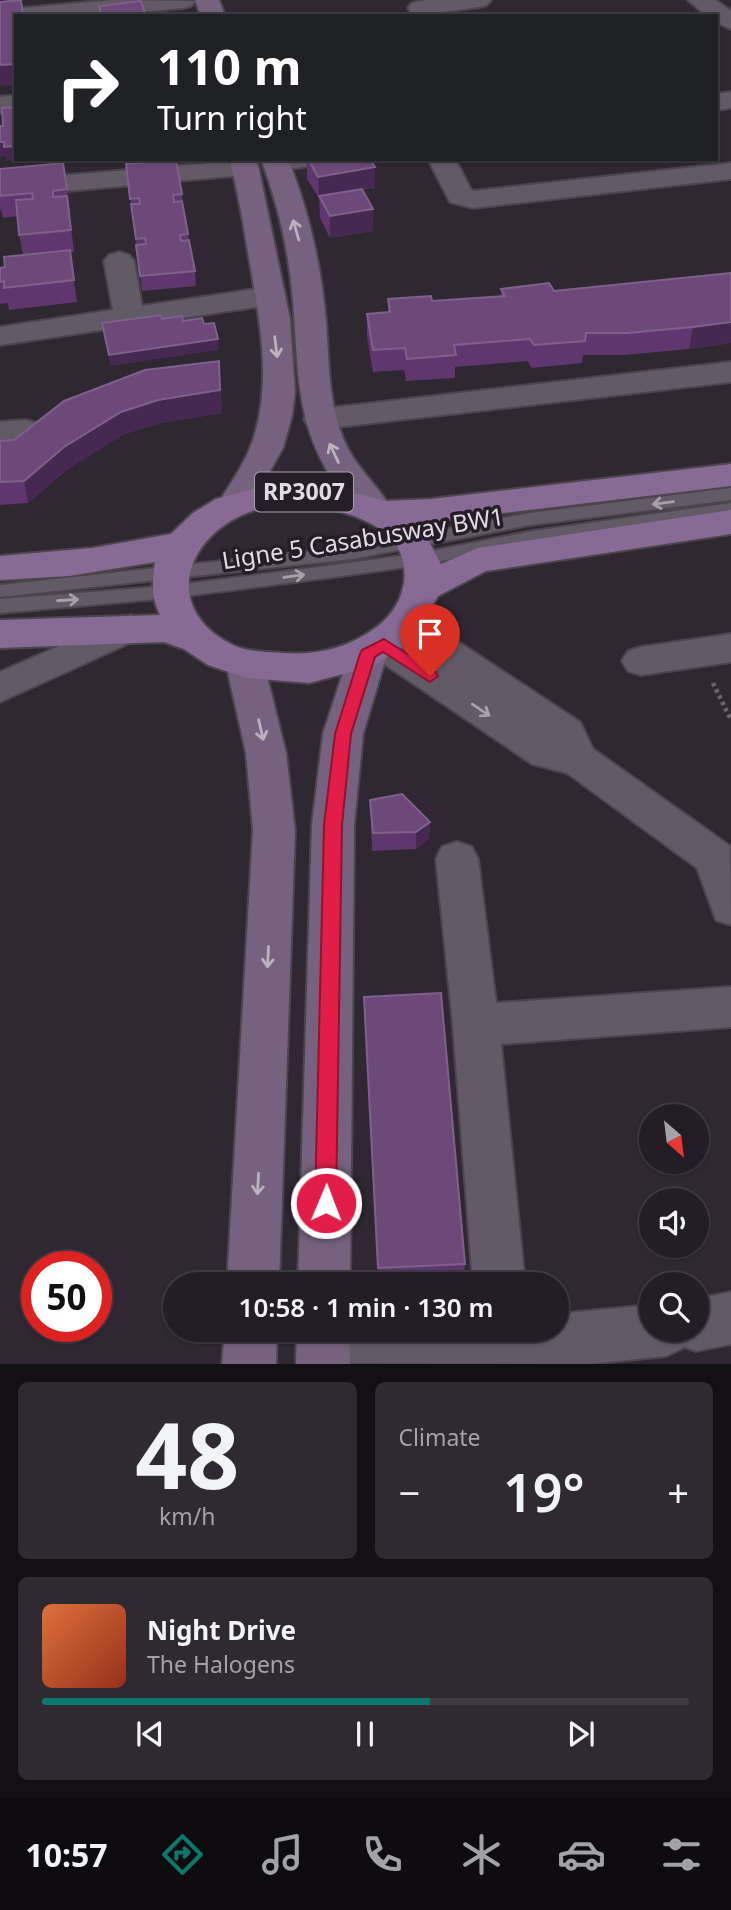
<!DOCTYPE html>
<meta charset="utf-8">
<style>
body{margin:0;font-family:"Noto Sans",sans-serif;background:#2f2a32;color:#f1f3f6;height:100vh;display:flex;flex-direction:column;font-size:26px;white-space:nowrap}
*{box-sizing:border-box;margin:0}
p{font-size:23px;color:#a3a2a7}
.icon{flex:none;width:38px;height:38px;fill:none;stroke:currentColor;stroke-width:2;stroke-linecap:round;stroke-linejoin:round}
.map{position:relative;height:1364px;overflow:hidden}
.panel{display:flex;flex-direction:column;gap:18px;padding:18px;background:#131015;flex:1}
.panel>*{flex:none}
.banner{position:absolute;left:14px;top:14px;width:704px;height:147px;border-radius:0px;box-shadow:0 2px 5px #0004,0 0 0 2px #403b43;background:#202124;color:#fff;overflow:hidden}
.needle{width:46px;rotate:152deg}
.buttons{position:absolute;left:639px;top:1104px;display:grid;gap:14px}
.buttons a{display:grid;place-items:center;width:70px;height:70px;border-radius:50%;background:#231d26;box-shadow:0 2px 5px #0004,0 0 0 2px #403b43;font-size:35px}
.speed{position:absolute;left:21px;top:1251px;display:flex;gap:14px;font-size:35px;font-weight:700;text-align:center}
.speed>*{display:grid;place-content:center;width:91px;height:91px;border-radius:50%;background:#231d26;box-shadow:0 2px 5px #0004,0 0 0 2px #403b43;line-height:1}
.speed .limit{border:10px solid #d22;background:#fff;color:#111}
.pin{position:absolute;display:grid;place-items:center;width:60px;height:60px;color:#fff;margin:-72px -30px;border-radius:50% 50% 50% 0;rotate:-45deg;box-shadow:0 0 7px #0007}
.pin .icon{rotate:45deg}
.me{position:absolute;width:77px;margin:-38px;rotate:1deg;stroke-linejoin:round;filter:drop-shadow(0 0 5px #0008)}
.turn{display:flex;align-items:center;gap:24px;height:147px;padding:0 28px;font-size:32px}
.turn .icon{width:91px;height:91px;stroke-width:2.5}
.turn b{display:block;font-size:49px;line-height:60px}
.big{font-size:52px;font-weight:600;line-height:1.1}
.panel .card{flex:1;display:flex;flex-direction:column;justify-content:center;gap:10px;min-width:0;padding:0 24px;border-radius:10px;background:#2f2a32}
.panel .dial{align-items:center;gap:0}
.dial b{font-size:91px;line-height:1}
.song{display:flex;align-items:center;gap:21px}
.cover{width:84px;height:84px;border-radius:10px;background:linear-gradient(135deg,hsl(20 70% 55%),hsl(10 70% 35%))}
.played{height:7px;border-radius:4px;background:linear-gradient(90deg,#0f766e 60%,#403b43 60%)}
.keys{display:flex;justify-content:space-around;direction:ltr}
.heat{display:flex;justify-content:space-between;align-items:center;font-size:38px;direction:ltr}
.panel .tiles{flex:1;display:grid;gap:18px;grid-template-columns:1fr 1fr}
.card:last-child{grid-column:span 2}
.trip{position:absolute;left:163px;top:1272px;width:406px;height:70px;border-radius:35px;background:#231d26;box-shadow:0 2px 5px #0004,0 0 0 2px #403b43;font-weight:600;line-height:70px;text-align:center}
.tabs{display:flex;height:112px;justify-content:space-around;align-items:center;background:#0e0c0f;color:#a3a2a7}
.tabs .icon{width:49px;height:49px}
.tabs .current{color:#0f766e}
.tabs b{font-size:32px;color:#f1f3f6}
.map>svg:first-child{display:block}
</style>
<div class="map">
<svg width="731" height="1364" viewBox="0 0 731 1364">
<rect width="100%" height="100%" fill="#2f2732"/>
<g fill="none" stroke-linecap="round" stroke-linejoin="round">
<!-- lane casing -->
<g stroke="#4c454e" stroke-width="4">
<path id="lane" d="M731,488V500L530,525L352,559L0,597V585L352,547L530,513Z
M731,503V515L533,543L421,565L334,577L169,598L0,613V599L169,586L334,565L421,553L533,531Z"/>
</g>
<!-- street casing -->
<g stroke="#4c454e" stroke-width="4">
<path id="street" d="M113,0L195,1L191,6L183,8L95,16H16V23L0,24V10Z
M427,0H491L487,5L479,7L420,15L412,13L408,8L412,3Z
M688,0H715L731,11V29L716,22V16H707Z
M731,92V108L716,110V94Z
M16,95V111L0,113V97Z
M265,159H319L316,165L276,171L266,169L262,163Z
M428,159H455L471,190L474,191L731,163V179L473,208L450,202Z
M245,160L255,162L259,168L255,174L0,197V181Z
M119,252L129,255L134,261L142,306L270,287L281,290L285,296L281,302L270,305L0,345V327L113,310L104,261L109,255Z
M731,362V382L320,429L308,426L304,419L308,412L320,409Z
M25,420L37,423L41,430L37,437L0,442V422Z
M406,612L419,616L580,722L593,749L730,846L731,925L716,920L697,868L567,773L532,764L371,655L365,645L371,635L384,631L392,634L387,625L393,616Z
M130,615L143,619L149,628L143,637L0,702V672Z
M731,634V662L641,675L628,671L622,661L628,651L641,647Z
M457,842L472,847L478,859L496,1003L731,987V1027L501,1044L525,1284H473L453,1025L436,859L442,847Z
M731,1292V1344L696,1351L685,1347L666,1356L588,1364L296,1363L304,1344L323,1336L388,1330H556V1314L651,1305V1330H696V1299Z"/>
</g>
<!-- secondary casing -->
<g stroke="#4c454e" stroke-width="4">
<path id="secondary" d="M195,0H219L225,16H201Z
M229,159H256L259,170L290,319L295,392L292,416L283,448L246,513L234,517L222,513L217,505C230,484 245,464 253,440C272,382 260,322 250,264C244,229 239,193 229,159Z
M261,159H288C309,211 321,265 326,321C329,360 328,401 343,438C354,466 376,483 391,508L386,516C365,522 357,511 344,495C286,422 302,352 289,267C284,230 274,194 261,159Z
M368,640L381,644L387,654L363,734L354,825L350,1284H298L312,825L323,734L349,654L355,644Z
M245,650L258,654L264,664L286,753L295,830L279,1284H227L253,830L246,753L226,664L232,654Z
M225,1330H277L276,1364H222Z
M297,1330H349L350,1364H296Z"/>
</g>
<!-- primary casing -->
<g stroke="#4c454e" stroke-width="4">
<path id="primary" d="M731,464V486L419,523L441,564L478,548L731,510V534L486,571L438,596L411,642L373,666L309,683L247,678L208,665L184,649L164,642L0,648V620L160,615C151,597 152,581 155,562L69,576L0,580V556L92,548L171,534L193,513L216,499L279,482L305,481L386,501L431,499ZM305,503C349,513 411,525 404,583C400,606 387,621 368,633C341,650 314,655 282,653C267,652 250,652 235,646C160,611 184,535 252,511C269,505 288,504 305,503Z"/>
</g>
<!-- path -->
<path stroke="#6c656f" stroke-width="4.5" stroke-dasharray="3.5 3.5" stroke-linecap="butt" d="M713,683L731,720"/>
<!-- lane -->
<use href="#lane" fill="#635a67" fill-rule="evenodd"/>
<!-- street -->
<use href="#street" fill="#635a67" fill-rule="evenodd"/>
<!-- secondary -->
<use href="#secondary" fill="#76627e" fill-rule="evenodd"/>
<!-- primary -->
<use href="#primary" fill="#886b94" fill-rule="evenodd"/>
</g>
<!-- wall -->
<path fill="#5f376e" d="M307,159H370L375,188L362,190L373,209V231L330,238L320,218L319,198L307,179Z
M63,163L70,211H69L74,252H70L77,302L9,310L8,303L0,304V268L5,267L23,255L19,235L18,216L3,218L1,210H0V169Z
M126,164L182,194L183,208L195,271L196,286L142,291Z
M731,273V343L689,349L624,355H583L582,363L531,368L528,361L455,367V378L406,381L404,370L373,372L367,336V314L388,312V299L432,301L501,296V289L554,291Z
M220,383L222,413L161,423L124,434L68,469L28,503L0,505V441L14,440Z
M370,800L430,822L429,839L416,849L372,851Z
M364,997L465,1264L464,1275L378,1280Z"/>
<!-- shaded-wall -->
<path fill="#462951" d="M16,64V85L0,86V65Z
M0,142H4L16,146V159H26L7,161L6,156L0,157Z
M375,167V188L320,198L319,196V198L318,177Z
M373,209V231L330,238V216Z
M731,322V343L689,349L693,327Z
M218,339L219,350L110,366L109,355Z
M219,361L222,413L161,423L124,434L68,469L28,503L24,481L64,447L121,412Z
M430,822L429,839L416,849V832Z"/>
<!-- building -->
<path fill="#6d497a" stroke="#7f608b" stroke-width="2" d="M21,0L23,16H16V64L0,65V2Z
M141,1L146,16H102L99,6Z
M16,107V146L4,147V142H0V126H3L2,108Z
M308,159H370L375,167L318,177Z
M176,160L182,194L173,195L174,202L182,201L188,234L180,235L181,241L189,240L195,271L140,276L136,245L146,244L145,238L136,239L131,204H140L139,198L130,199L126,164Z
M63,163L67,189L53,191V197L67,196L71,230L19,235L16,200L33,199L32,193L0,196V169Z
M362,189L373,209L330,216L319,196Z
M70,250L74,280L4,288V281L0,282V268L5,267L4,257Z
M731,273V322L693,327L628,333H586L585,341L534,345L530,339L454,345L456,355L407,359L405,348L373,350L367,314L390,312L388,299L431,296L432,301L505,296L501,289L549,283L554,291Z
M161,315L162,319L182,316L183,321L202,318L204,324L214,323L218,339L109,355L102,323Z
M219,361L220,390L158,400L121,412L64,447L24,481L0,482V441L14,440L64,401L145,370Z
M402,794L430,822L416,832L373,833L370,800Z
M441,993L465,1264L378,1268L364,997Z"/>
<!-- one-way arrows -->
<defs><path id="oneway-shaft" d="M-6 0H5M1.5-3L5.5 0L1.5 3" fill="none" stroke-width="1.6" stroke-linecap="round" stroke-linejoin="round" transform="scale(1.75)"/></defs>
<g stroke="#bcb1c0">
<use href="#oneway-shaft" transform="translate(296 230) rotate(-106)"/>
<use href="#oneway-shaft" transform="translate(276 347) rotate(83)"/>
<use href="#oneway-shaft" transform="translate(334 453) rotate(-115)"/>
<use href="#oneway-shaft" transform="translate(261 730) rotate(77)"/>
<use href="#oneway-shaft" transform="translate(268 957) rotate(93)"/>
<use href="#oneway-shaft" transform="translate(258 1184) rotate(93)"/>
</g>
<g stroke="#a8a1ab">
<use href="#oneway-shaft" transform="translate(663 503) rotate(173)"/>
<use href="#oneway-shaft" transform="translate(294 576) rotate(-7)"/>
<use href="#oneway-shaft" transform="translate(68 600) rotate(-4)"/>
<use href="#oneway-shaft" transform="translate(481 710) rotate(34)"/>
</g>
<!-- route -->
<path fill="#e11d48" stroke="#92132f" stroke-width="2" d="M384,639L436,672L438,676L430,682L383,652L375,657L351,734L342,825L336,1203L333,1211L326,1213L318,1211L315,1203L324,825L335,734L360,654L362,650Z"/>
<g text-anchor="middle" stroke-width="7" stroke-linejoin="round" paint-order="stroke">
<!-- shield labels -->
<rect fill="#251d28" stroke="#a9a2ab" stroke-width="2" x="255" y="472.5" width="98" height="39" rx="5"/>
<g font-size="23" font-weight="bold" fill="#e1dbe3">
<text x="304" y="500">RP3007</text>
</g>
<!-- street labels -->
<g font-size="24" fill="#e1dbe3" stroke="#251d28">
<text transform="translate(363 539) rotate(-9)" y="8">Ligne 5 Casabusway BW1</text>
</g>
</g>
</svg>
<div class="buttons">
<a><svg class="needle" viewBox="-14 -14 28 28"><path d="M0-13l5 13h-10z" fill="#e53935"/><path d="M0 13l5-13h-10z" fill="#a3a2a7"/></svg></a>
<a><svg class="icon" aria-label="sound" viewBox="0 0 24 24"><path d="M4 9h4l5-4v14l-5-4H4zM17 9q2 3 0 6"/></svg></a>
<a><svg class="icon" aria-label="search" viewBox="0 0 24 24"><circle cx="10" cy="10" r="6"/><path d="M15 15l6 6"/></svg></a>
</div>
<div class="speed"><div class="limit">50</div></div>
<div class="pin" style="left:430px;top:676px;background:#d93025"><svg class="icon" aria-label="arrive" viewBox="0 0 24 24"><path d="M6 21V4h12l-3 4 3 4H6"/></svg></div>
<svg class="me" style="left:326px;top:1203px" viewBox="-20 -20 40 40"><circle r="17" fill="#e11d48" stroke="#fff" stroke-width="3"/><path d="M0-11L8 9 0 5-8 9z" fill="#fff"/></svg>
<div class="trip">10:58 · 1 min · 130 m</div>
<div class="banner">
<div class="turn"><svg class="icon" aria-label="right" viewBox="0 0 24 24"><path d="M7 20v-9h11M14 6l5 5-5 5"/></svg><div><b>110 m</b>Turn right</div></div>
</div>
</div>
<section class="panel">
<div class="tiles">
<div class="card dial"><b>48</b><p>km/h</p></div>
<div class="card"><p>Climate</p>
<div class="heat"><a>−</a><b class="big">19°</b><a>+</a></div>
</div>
<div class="card">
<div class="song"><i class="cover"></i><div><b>Night Drive</b><p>The Halogens</p></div></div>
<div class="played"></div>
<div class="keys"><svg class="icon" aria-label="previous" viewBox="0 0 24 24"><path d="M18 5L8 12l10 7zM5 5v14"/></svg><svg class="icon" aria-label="pause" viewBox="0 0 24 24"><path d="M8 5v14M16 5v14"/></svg><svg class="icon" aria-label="next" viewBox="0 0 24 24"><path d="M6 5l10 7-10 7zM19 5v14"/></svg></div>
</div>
</div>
</section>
<nav class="tabs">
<b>10:57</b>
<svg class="icon current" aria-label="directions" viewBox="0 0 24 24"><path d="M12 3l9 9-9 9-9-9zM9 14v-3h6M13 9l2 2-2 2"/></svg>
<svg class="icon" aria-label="music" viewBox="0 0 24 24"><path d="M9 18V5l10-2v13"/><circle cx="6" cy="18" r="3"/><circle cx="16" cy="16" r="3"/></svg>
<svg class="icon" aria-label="phone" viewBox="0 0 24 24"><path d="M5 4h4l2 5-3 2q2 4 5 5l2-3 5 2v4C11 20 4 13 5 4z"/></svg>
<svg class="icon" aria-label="climate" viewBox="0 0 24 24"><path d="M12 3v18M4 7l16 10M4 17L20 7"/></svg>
<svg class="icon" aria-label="car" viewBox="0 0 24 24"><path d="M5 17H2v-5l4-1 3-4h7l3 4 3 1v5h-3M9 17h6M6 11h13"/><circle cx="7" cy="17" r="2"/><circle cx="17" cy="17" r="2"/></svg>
<svg class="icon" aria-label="filters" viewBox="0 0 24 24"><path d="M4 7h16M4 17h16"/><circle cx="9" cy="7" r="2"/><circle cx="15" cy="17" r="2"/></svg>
</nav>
